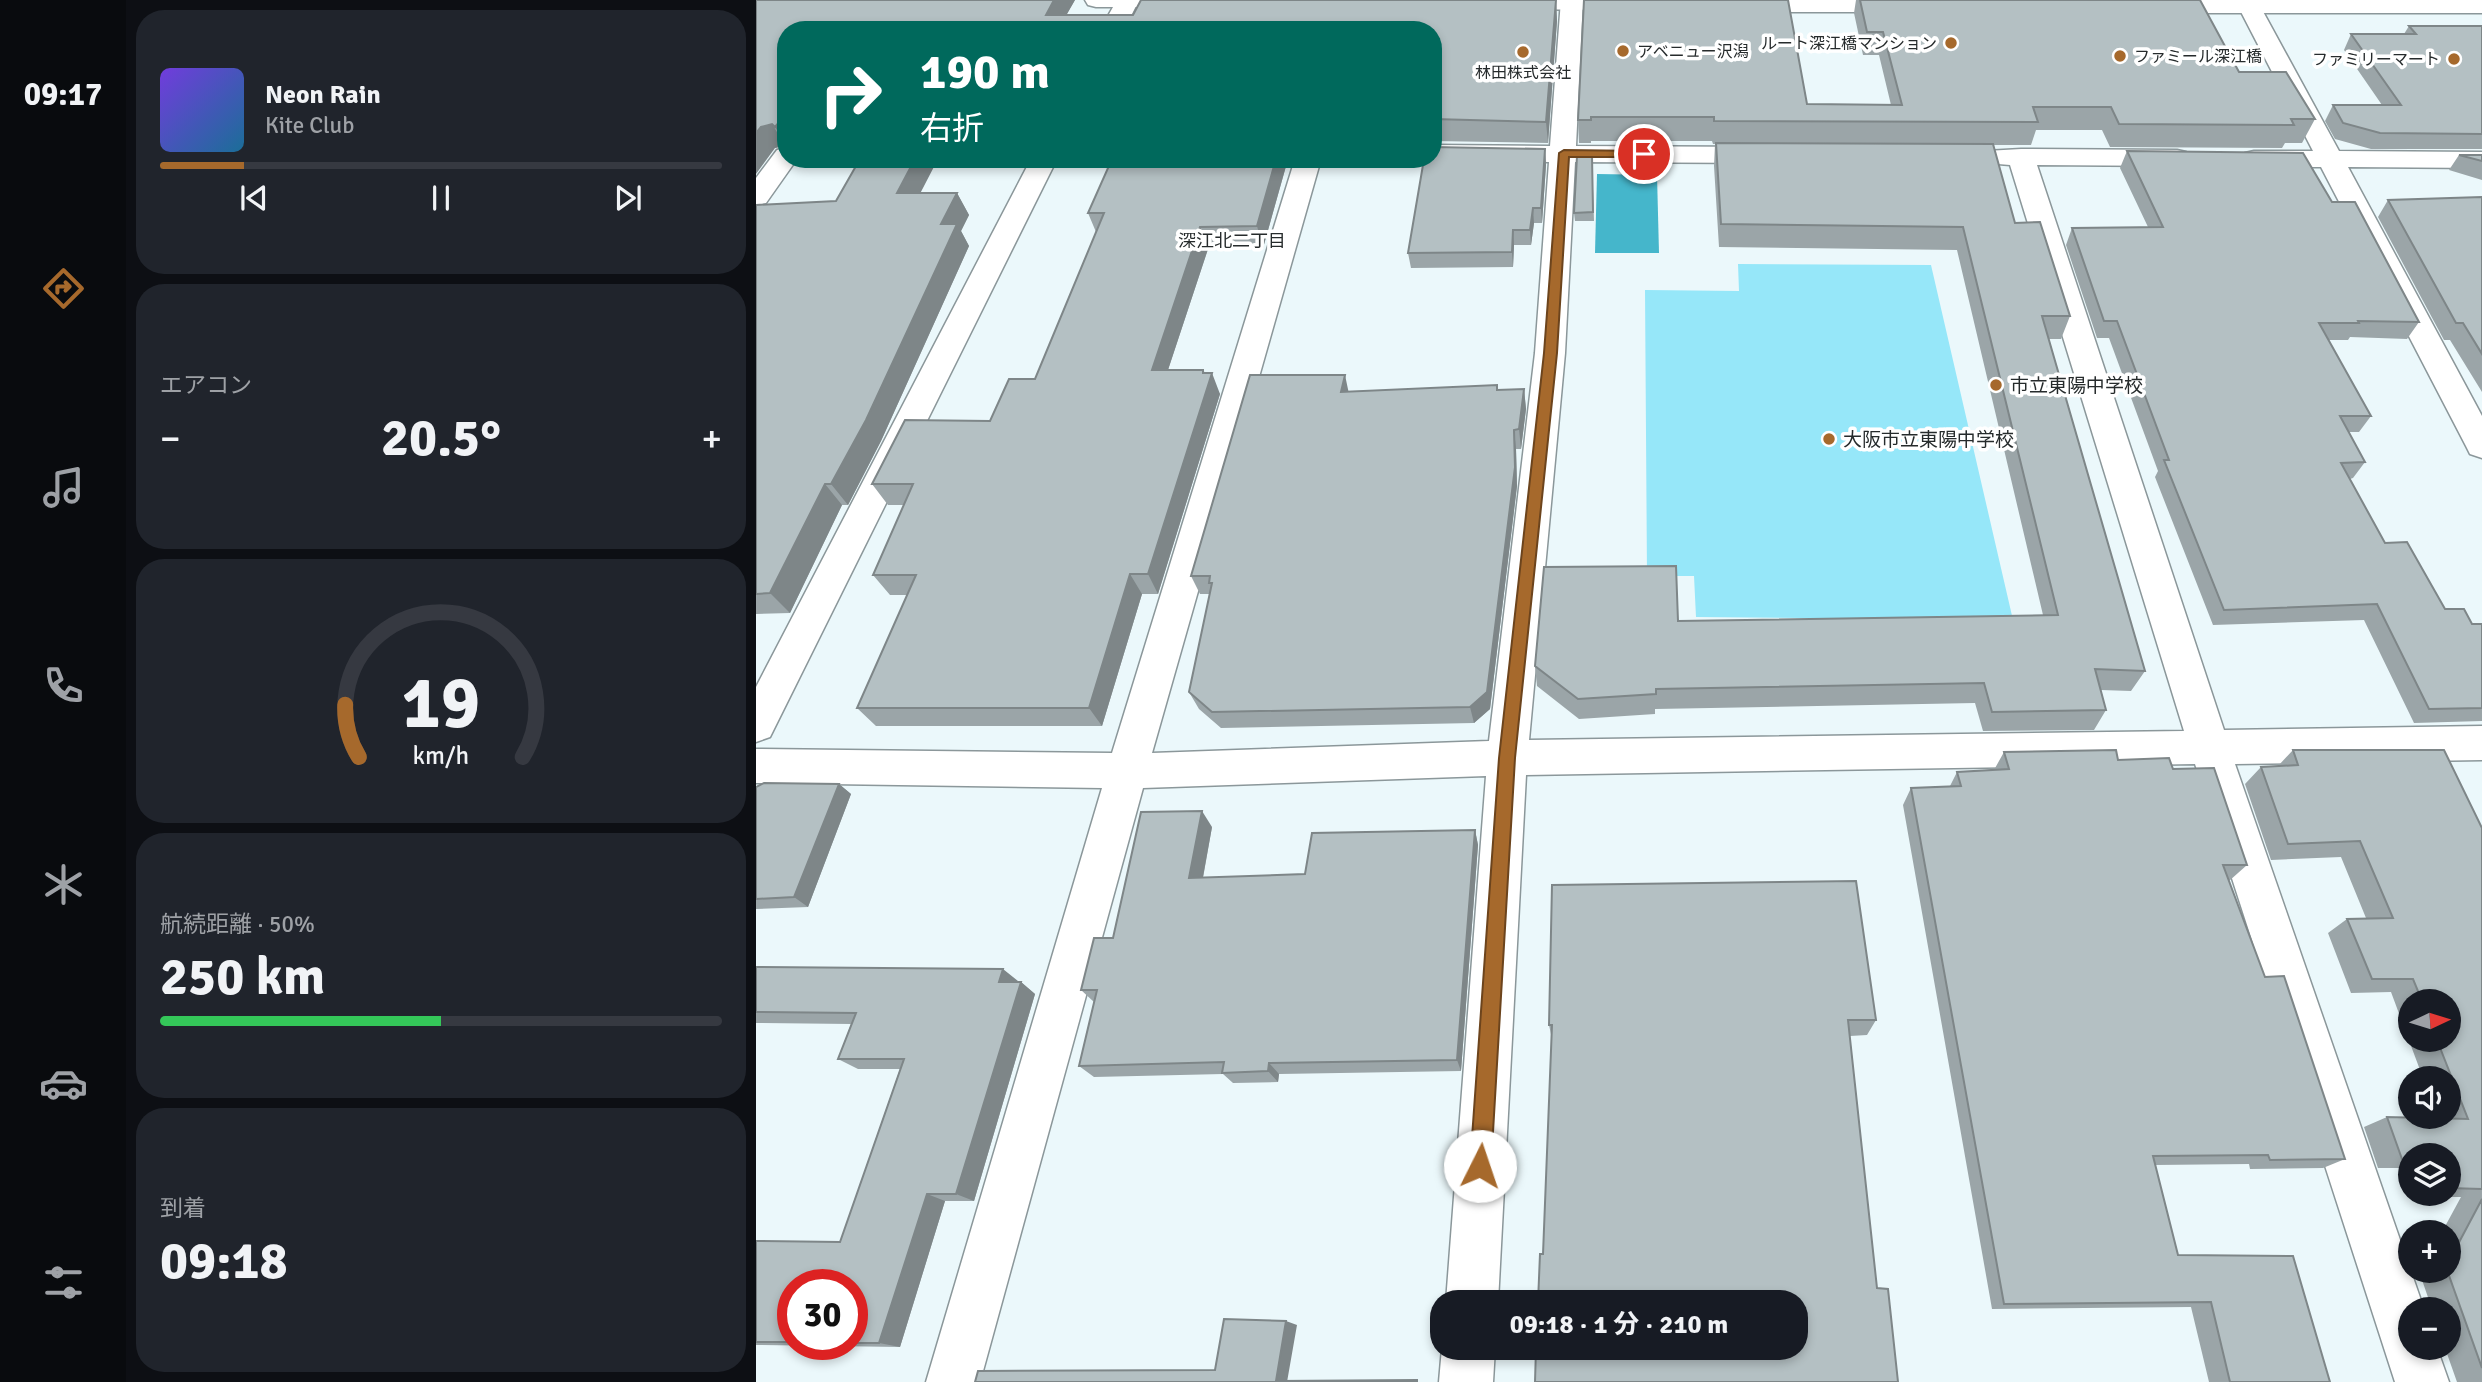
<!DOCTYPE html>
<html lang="ja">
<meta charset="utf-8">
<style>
body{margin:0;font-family:Signika,"Noto Sans JP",sans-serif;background:#20242c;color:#f1f3f6;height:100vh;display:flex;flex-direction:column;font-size:26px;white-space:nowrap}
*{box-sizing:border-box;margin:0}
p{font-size:23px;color:#9ea1a6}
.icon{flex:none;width:38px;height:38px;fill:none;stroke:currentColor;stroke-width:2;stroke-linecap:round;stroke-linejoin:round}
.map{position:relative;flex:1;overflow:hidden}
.panel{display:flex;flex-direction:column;gap:10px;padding:10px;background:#0d0f14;width:630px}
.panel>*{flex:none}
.guide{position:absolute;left:21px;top:21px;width:665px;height:147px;border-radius:28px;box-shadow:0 4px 10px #0003;background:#00695c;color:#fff;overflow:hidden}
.needle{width:46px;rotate:86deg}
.fabs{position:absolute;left:1642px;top:989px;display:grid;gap:14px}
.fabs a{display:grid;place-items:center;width:63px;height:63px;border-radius:50%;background:#171b24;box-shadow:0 4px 10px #0003;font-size:35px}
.speed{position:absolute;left:21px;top:1269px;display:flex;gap:14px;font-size:35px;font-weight:700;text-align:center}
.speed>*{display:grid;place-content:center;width:91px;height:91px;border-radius:50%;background:#171b24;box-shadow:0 4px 10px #0003;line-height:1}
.speed .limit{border:10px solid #d22;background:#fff;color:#111}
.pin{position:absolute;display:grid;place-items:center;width:60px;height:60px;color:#fff;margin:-30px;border:4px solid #fff;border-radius:50%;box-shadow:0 2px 7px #0007}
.me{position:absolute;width:77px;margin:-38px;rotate:4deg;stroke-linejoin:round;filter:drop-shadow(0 0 5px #0008)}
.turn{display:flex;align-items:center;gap:24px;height:147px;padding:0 28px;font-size:32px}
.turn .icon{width:91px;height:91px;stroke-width:2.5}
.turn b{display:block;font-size:49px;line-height:60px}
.big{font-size:52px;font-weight:700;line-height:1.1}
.panel .card{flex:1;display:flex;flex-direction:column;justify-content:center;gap:10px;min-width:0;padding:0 24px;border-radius:28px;background:#20242c}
.panel .dial{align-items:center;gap:0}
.dial svg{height:182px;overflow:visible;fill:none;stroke:#363941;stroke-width:7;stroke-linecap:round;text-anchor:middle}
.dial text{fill:#f1f3f6;stroke:none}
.song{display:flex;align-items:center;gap:21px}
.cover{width:84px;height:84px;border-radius:10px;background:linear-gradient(135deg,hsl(260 70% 55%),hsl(200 70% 35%))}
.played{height:7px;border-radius:4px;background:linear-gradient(90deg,#a6692c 15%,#363941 15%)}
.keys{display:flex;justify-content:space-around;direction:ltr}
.heat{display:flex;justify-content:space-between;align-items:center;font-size:38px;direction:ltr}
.charge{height:10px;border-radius:5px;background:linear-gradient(90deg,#34c759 50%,#363941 0)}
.trip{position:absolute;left:674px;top:1290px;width:378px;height:70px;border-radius:28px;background:#171b24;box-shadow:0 4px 10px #0003;font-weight:700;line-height:70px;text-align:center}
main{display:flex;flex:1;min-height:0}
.menu{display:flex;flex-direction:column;width:126px;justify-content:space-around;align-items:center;background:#090b0e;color:#9ea1a6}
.menu .icon{width:49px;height:49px}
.menu .active{color:#a6692c}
.menu b{font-size:32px;color:#f1f3f6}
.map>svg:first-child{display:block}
</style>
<main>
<nav class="menu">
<b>09:17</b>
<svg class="icon active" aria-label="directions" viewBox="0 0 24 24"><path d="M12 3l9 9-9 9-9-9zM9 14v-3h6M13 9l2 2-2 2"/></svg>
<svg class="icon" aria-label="music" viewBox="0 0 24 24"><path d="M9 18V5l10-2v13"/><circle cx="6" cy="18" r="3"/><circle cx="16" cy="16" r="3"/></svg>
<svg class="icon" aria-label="phone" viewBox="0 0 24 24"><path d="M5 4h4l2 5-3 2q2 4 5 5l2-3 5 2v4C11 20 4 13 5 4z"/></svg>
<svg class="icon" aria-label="climate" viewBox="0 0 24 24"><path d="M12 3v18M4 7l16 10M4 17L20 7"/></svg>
<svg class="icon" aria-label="car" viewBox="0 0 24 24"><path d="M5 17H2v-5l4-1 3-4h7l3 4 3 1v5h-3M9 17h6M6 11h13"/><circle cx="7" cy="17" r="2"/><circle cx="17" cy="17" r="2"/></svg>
<svg class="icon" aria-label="filters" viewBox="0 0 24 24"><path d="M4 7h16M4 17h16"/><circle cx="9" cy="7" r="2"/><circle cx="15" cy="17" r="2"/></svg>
</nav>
<section class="panel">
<div class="card">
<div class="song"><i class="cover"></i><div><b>Neon Rain</b><p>Kite Club</p></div></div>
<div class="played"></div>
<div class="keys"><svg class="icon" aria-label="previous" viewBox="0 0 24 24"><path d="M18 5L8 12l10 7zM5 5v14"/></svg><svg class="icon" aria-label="pause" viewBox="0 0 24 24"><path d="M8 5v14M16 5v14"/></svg><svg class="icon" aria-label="next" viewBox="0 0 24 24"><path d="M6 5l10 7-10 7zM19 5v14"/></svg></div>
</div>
<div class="card"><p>エアコン</p>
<div class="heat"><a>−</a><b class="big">20.5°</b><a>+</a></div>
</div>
<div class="card dial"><svg viewBox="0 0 100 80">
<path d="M14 69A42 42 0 1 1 86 69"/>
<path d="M14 69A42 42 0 0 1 8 46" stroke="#a6692c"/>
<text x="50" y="56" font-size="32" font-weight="700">19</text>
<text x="50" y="72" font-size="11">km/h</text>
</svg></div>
<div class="card"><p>航続距離 · 50%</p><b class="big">250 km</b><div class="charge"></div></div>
<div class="card"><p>到着</p><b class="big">09:18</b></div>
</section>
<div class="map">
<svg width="1726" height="1382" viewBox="0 0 1726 1382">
<rect width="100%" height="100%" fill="#ebf8fb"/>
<!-- green -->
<path fill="#96e7f9" d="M982,264L1175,265L1257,620L940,617L938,576H891L889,290L983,291Z"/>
<!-- water -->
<path fill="#45b6cb" d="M841,174L901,175L903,253H839Z"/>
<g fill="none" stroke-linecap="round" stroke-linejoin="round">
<!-- minor casing -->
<g stroke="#8b979a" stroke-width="3">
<path id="minor" d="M361,0H383L368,30H344Z
M805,0H827L820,146L1011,147L1020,149L1024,155L1020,161L1011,163L819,162L809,353L773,740L1428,731L1254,165L1230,163L1226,157L1230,151L1265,149L1421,150L1430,152L1434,158L1430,164L1421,166L1281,165L1468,730L1726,726V760L1479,764L1668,1309H1654V1348H1681L1693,1382H1639L1439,764L770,775L742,1302H690L730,776L387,788L224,1382H170L346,788L0,783V749L356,753L539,159H565L396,753L733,741L779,353L793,162L670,159H677V145L794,146Z
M1497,0L1504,6L1583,151L1726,152V168L1592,167L1726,416V458L1714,454L1710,446L1565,167H1498L1489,165L1485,159L1489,153L1498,151H1557L1482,6L1485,1Z
M30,148V159H41L10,203L0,205V178L21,150Z
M275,159H301L14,737L0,742V687Z
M686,1348H739L737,1382H683Z"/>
</g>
<!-- highway casing -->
<g stroke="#8b979a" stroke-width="3">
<path id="highway" d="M329,0H447L444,5L436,7H340L332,5Z
M738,0H889L891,3L888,8L880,10L748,9L740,7Z
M975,0H1158L1161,5L1158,10L1150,12H983L975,10L972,5Z
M1392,0H1726V13H1396L1388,11L1385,6Z"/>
</g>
<!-- minor -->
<use href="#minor" fill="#fff" fill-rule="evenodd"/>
<!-- highway -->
<use href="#highway" fill="#fff" fill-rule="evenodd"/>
</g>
<!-- wall -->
<path fill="#9ba5a8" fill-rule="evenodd" d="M0,0H319L310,15H377L800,0L801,21L792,143L677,141V30H30V146L19,148Z
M1100,0H1444L1483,72L1559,119L1546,143H1529L1526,148L1354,147L1346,130H1280L1275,145H1237L1259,223L1314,316L1305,339H1293L1389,671L1375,691L1345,690L1350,710L1338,730L1227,731L1219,703L899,709V714L823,719L781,686L779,666L922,621L1287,615L1201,250L963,247L958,166L959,144H957L956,141H835V143H823L822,120L854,1L1051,104L1135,105L1123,55H1107L1098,13Z
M1653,26H1726V149H1615L1579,139L1569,121L1577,105H1626L1588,50L1595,34H1648Z
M789,149L790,165L786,223H778L775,245H758L757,267L655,268L652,253Z
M1371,151L1576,202L1663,322L1651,339L1594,337L1592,340H1572L1615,416L1603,432H1593L1609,462L1597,478L1594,479L1629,543L1689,609L1716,624H1726V721L1658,723L1608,620L1457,625L1399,477L1402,471L1353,338H1341L1310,245L1316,228L1392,227L1364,168Z
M1703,155H1726V180L1693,170Z
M836,156L838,221H819L818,213Z
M532,159L507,248L452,249L412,370H447L464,394L402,594H386L346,726H120L101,708L151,595H134L117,575L148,505H132L116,484L234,421L279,379L340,232L332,213Z
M164,193H201L213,215L205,231L213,246L125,441L92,505H86L34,613L0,614V205L80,201Z
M1726,197V392L1694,340H1688L1622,217L1632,200Z
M768,389L770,409L765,449H760L761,486L734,709L718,723L465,728L443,709L433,692L454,594H444L435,576L593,391Z
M1537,750L1726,828V1382H1701L1689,1348H1692V1309H1676L1664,1274L1665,1270H1692V1232H1686L1705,1197H1664L1663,1194H1692V1155H1654V1168H1622L1608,1127L1631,1117L1682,1118V1116H1692V1078H1667L1635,992L1595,993L1572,933L1591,919L1610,918L1585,857L1515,860L1489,784L1505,767L1522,766ZM1654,1001H1692V1040H1654Z
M1248,752L1362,760L1417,769L1491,865L1473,881L1509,977L1589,1159L1567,1168L1494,1169L1493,1164L1399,1165L1422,1255L1574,1382H1453L1435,1307L1236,1309L1147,805L1155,788L1194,786L1201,772L1238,770Z
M83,784L95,794L52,907L0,909V787Z
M456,827L447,878L549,874L719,830L722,845L705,1071L523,1074L522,1082L477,1083L467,1074L338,1077L323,1066L338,1002L325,990L357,938Z
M0,967L262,981L265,982L279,994L218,1201H189L144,1347L0,1345V1241L84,1242L144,1069H102L82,1059L95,1024L0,1023ZM37,1284H96V1344H37Z
M1120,1020L1111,1035L1094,1036L1121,1288L1142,1382L787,1254L796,1039L793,1025Z"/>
<!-- shaded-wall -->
<path fill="#7e8688" d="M298,0H319L302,30L290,15Z
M800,0L801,21L792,143L790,122Z
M30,114V144L19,127Z
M16,124L29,145L19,148L0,174V133L5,127Z
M789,149L790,165L786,223L785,208Z
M159,159H182L153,215L141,193Z
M520,159H532L507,248L501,226Z
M201,193L213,215L205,231L213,246L125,441L92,505L75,484L185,224Z
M777,208L778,223L775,245L774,230Z
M444,227L452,249L405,391L396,370Z
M757,230L758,245L757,267L756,252Z
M447,370L452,383L456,373L464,394L402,594L392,574Z
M589,375L593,394L585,392Z
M768,389L770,409L765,449L763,429Z
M758,430L760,449L761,486L734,709L718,723L714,707Z
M69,484L86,505L34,613L14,593Z
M374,574L386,594L346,726L333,708Z
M83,784L95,794L52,907L38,897Z
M446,811L456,827L444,893L433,878Z
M719,830L722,845L705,1071L701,1060Z
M247,969L262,981L258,993L243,982Z
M265,982L279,994L218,1201L200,1194Z
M513,1063L523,1074L522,1082L512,1071Z
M171,1194L189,1201L144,1347L123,1343Z
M530,1321L541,1325L531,1382L520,1381Z"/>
<!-- building -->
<path fill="#b4c0c3" stroke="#7e8688" stroke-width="2" d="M0,0H298L290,15H377L385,0H800L790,122L677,119V30H30V114L19,127L16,124L5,127L0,133Z
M828,0H1032L1051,104L1146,105L1127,32H1111L1104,0H1444L1483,72H1530L1559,119H1535L1538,125L1363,124L1355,107H1277L1282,122L958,121V117H835V120H822Z
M1653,26H1726V134L1624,133L1587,123L1577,105H1645L1595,34H1660Z
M960,143L1237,144L1259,223L1284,222L1314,316H1286L1389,671L1339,669L1350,710L1236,712L1228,683L900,689V694L822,699L779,666L788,567L920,566L922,621L1302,615L1207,227L965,224Z
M677,147L789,149L785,208H777L774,230H757L756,252L652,253L668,159H677Z
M1371,151L1547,153L1576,202H1599L1663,322L1602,321L1603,323H1563L1615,416H1584L1609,462L1585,463L1629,543L1651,542L1689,609H1708L1716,624H1726V708L1673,709L1621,604L1468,610L1408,460H1413L1361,321H1348L1316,228L1407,227Z
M1703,155H1726V161Z
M821,156H836L837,212L818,213Z
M104,159H159L141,193H201L185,224H201L110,420L75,484H69L14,593L0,594V205L80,201Z
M356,159H520L501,226L444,227L396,370H447V373H456L392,574H374L333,708H101L160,575H117L157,484H116L149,420L234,421L253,379H279L348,213H332Z
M1726,197V354L1707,323H1700L1632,200Z
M494,375H589L585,392L741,385V390L768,389L763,429L758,430L759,467L731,692L714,707L456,712L433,692L456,583H453L454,576H435Z
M1360,750L1362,760L1413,758L1417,769L1458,768L1491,865H1467L1509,977L1528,976L1589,1159L1514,1160L1512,1155L1397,1156L1422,1255L1537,1256L1574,1382H1474L1455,1302L1248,1304L1155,788L1205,786L1201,772L1253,769L1248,752Z
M1537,750H1688L1726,828V1189L1692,1188V1155H1654V1159H1646L1631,1117L1712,1119L1681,1040H1692V1001H1666L1657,979H1616L1591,919L1637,918L1604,841L1532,844L1505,767L1542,765Z
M8,783L83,784L38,897L0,899V787Z
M446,811L433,878L549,874L556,833L719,830L701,1060L513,1063L512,1071L466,1073L468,1062L323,1066L341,990H325L338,938H357L385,812Z
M1100,881L1120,1020H1092L1121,1288L1132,1289L1142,1382H779L780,1348H1040V1302H782L784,1254H787L796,1025H793L796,885Z
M0,967L247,969L243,982H265L200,1194H171L123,1343H96V1284H37V1342H0V1241L84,1242L148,1059H82L100,1013L0,1012Z
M1726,1199V1368L1691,1270H1692V1263Z
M468,1319L530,1321L520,1381L661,1380V1382H219L222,1371L459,1370Z"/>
<!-- route -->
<path fill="#a6692c" stroke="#6c441d" stroke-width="2" d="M808,150L888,151L894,154L888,157H813L801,353L759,758L735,1166L732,1173L724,1176L717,1173L714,1166L743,758L788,353L803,153Z"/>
<!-- markers -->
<g fill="#a6692c" stroke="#fff" stroke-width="2.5">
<circle cx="1195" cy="43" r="7"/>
<circle cx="867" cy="51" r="7"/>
<circle cx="767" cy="52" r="7"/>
<circle cx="1364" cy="56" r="7"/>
<circle cx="1698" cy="59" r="7"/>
<circle cx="1240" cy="385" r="7"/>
<circle cx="1073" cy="439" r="7"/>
</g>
<g text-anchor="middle" stroke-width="7" stroke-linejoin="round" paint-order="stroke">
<!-- far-poi labels -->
<g font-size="16" fill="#262b2c" stroke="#fff" text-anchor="end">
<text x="1181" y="49">ルート深江橋マンション</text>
<text x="881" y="57" text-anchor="start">アベニュー沢潟</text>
<text x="1378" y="62" text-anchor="start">ファミール深江橋</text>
<text x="1684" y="65">ファミリーマート</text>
<text x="767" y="78" text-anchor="middle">林田株式会社</text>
</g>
<!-- far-neighbourhood labels -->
<g font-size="18" fill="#262b2c" stroke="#fff">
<text x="476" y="247">深江北二丁目</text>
</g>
<!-- poi labels -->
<g font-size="19" fill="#262b2c" stroke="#fff" text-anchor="start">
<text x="1254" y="392">市立東陽中学校</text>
<text x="1087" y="446">大阪市立東陽中学校</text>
</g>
</g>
</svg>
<div class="fabs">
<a><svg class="needle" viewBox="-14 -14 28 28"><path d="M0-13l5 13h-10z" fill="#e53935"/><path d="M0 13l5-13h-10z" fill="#9ea1a6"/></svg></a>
<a><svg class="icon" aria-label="sound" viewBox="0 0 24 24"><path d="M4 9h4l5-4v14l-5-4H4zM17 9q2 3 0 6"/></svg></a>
<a><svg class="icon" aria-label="layers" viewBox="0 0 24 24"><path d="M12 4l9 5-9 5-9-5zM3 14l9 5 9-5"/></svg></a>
<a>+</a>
<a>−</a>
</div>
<div class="speed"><div class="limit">30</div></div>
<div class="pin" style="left:888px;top:154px;background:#d93025"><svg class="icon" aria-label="arrive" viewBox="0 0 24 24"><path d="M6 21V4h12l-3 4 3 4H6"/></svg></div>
<svg class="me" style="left:724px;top:1166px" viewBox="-20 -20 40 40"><circle r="19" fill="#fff"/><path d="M0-13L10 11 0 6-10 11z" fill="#a6692c"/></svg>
<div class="trip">09:18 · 1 分 · 210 m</div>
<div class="guide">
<div class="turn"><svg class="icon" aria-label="right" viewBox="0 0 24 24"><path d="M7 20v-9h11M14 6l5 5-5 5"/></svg><div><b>190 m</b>右折</div></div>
</div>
</div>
</main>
